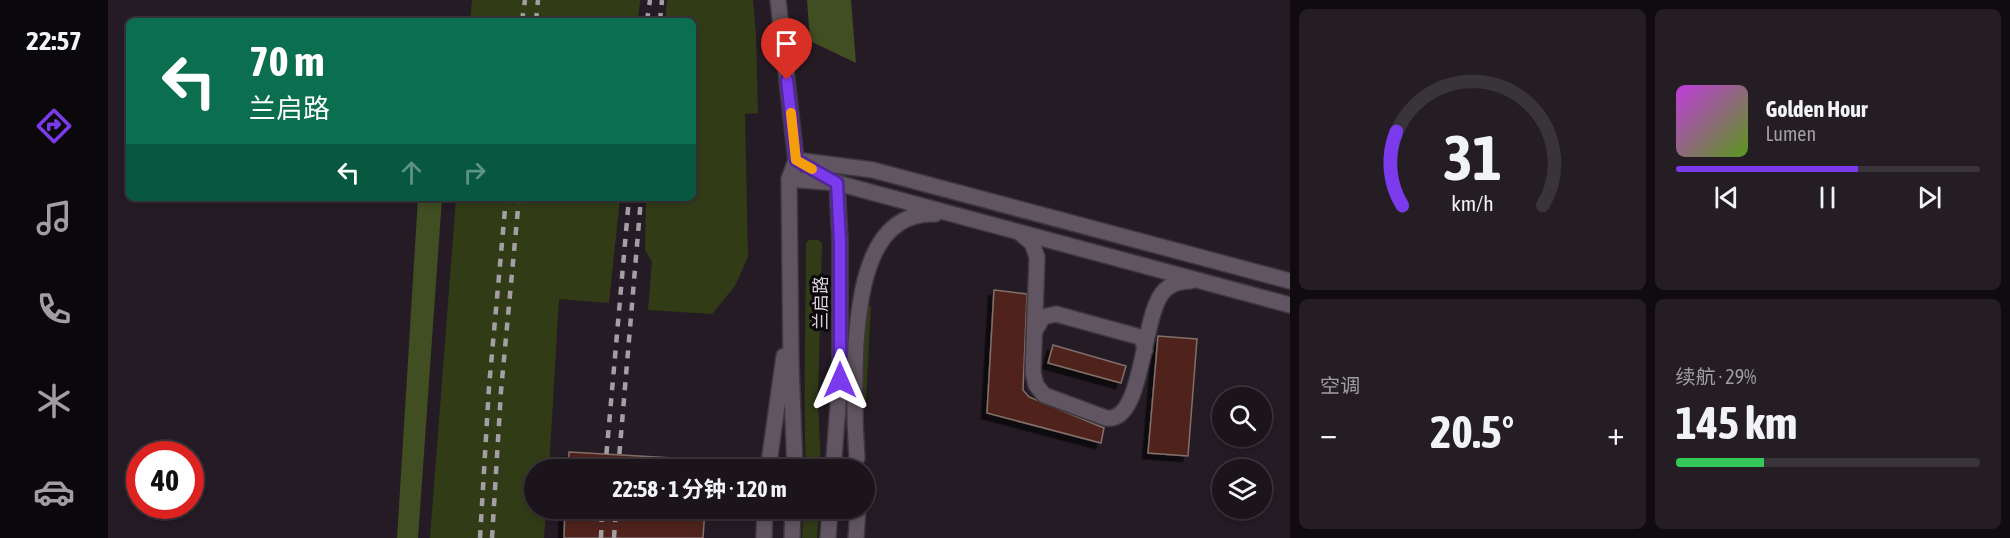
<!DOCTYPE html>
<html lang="zh">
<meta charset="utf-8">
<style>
body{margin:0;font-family:"Asap Condensed","Noto Sans SC",sans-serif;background:#241d24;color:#f1f3f6;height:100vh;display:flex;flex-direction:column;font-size:22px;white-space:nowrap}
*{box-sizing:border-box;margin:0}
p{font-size:20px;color:#a09ea3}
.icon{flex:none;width:33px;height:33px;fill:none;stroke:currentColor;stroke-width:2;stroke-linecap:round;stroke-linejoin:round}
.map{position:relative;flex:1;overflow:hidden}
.side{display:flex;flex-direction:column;gap:9px;padding:9px;background:#0f0b0f;width:720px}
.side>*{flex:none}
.hud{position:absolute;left:18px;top:18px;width:570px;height:183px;border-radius:9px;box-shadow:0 3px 9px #0003,0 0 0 2px #39333a;background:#0b6e4f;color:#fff;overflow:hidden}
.buttons{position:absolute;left:1104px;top:387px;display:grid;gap:12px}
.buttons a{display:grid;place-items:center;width:60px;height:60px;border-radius:50%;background:#1b141b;box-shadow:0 3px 9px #0003,0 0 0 2px #39333a;font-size:30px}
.speed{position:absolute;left:18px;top:441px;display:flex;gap:12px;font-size:30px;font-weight:700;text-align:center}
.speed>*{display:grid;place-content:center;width:78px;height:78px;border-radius:50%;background:#1b141b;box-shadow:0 3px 9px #0003,0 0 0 2px #39333a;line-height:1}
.speed .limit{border:9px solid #d22;background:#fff;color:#111}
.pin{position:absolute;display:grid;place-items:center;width:51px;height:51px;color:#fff;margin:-62px -26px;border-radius:50% 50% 50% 0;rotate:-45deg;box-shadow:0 0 6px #0007}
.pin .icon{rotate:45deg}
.me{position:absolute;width:66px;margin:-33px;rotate:0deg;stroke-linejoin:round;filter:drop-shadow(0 0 4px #0008)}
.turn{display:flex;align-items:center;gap:21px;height:126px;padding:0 24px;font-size:27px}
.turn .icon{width:78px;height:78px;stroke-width:2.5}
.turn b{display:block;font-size:42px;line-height:51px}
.lanes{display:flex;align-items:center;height:57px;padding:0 24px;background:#0003;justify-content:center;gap:30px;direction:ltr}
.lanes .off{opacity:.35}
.big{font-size:45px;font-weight:700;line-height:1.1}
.side .tile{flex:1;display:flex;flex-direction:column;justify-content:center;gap:9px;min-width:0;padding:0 21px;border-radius:9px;background:#241d24}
.side .dial{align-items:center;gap:0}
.dial svg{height:156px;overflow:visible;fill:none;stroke:#39333a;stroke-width:7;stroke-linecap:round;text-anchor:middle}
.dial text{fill:#f1f3f6;stroke:none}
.song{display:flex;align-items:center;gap:18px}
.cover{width:72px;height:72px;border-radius:9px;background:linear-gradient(135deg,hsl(290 70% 55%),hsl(90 70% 35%))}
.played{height:6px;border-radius:3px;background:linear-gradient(90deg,#7c3aed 60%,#39333a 60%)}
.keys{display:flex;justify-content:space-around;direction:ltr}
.heat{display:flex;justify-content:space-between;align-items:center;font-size:33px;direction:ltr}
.charge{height:9px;border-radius:4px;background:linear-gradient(90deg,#34c759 29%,#39333a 0)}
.side .tiles{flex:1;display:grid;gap:9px;grid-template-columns:repeat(2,1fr)}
.trip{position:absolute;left:416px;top:459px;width:351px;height:60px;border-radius:30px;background:#1b141b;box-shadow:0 3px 9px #0003,0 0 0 2px #39333a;font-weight:700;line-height:60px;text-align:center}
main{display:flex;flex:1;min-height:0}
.menu{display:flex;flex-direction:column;width:108px;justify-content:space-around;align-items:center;background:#0b080b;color:#a09ea3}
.menu .icon{width:42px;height:42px}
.menu .on{color:#7c3aed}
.menu b{font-size:27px;color:#f1f3f6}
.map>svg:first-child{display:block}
</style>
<main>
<nav class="menu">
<b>22:57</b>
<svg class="icon on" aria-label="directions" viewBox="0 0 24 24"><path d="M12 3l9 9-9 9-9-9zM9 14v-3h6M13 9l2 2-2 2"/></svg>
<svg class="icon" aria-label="music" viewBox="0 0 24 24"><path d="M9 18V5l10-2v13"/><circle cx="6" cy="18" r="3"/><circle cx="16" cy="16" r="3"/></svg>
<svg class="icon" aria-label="phone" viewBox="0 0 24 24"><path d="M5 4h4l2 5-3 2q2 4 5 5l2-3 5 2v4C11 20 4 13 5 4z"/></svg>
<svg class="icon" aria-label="climate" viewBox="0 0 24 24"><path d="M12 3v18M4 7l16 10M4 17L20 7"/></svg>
<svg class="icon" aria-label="car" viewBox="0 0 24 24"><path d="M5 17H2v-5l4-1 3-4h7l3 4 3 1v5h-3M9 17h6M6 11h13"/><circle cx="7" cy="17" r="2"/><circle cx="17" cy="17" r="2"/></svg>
</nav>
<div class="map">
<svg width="1182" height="538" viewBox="0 0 1182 538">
<defs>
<filter id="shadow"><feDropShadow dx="-5.5" dy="5.5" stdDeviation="0" flood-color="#0009"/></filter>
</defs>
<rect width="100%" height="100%" fill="#241b24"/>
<!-- green -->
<path fill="#313c17" d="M364,0H532L530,21H362Z
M559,0H645L648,33L650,113L637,114L640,257L627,286L604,314L540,310L544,262L537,250L538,198H585V21H557Z
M348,198H512L501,303L451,299L441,469L426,470V508L438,509L436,538H322Z
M701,240H710L714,243L710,399L713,469H698C695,394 698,318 698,243Z
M758,303L763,307L758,401L755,407L752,406Z
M696,509H711L709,538H694Z"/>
<!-- forest -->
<path fill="#404e22" d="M699,0H743L748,63L702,41Z
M310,198H334L310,538H289Z"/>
<!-- building -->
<path fill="#4f241b" stroke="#816f6b" stroke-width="1.5" filter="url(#shadow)" d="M886,290L919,294L915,390L921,397L996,428L993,443L879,413Z
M1050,336L1089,339L1080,456L1040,453Z
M945,345L1018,366L1013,383L940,363Z
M461,452L600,460L599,470H460Z
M457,508H597L595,538H456Z"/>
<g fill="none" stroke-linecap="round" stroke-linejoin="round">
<!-- minor casing -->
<g stroke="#3e373e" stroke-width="18">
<path id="minor" d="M670,0L688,160L681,179L683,364L687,470
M688,160L765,170L1182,281
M681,179L729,183L1182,305
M723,180L729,183L732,242V380L725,470
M912,233L924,243L929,257L925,372L928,385L936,395L998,418C1037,424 1033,311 1057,290C1064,283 1073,281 1083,281
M928,329L935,317L948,314L1032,337L1035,341L1037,350
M749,458C746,418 746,383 748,343C752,294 760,211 827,214
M660,470L676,356
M656,538L657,508
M684,538L685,508
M720,538L722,508
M748,538L750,508"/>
</g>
<!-- path -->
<path stroke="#716971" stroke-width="4" stroke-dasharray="1.5 4.5" stroke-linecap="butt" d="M758,494L760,471"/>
<!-- minor -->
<use href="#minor" stroke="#605560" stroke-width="15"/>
<!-- rail -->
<path stroke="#a59ea5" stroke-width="4.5" stroke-dasharray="8 8" stroke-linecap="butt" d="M414,21L417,0
M428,21L430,0
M539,21L542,0
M552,21L554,0
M497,470L521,198
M510,470L533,198
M372,538L381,387L398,198
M384,538L393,391L411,198
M493,538L494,508
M506,538L508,508"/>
</g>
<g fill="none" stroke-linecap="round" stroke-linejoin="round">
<!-- route casing -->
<g stroke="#51269a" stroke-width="15">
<path id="route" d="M679,80L688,160L729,183L732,242V380"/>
</g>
<!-- route -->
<use href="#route" stroke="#7c3aed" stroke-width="10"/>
<!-- slow -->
<path stroke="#f59e0b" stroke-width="10" d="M683,113L688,160L704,169"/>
</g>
<g text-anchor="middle" stroke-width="6" stroke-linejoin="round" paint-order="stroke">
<!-- street labels -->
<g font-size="18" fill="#dad3da" stroke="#0b070b">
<text transform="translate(713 303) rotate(-90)" y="6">兰启路</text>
</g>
</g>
</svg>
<div class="buttons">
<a><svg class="icon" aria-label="search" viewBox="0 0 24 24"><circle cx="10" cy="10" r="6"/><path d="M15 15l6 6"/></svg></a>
<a><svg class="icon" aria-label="layers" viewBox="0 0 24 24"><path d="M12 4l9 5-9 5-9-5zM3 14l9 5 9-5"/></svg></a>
</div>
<div class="speed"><div class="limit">40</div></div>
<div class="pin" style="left:679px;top:80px;background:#d93025"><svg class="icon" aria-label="arrive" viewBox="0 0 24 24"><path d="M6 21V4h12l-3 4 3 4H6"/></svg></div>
<svg class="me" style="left:732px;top:380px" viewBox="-20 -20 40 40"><path d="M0-17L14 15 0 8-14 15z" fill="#7c3aed" stroke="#fff" stroke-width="4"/></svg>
<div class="trip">22:58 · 1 分钟 · 120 m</div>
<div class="hud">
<div class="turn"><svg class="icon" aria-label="left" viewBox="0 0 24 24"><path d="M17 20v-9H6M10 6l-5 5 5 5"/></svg><div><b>70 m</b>兰启路</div></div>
<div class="lanes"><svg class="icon" aria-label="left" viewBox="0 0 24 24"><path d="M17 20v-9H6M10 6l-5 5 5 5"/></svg><svg class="icon off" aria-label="ahead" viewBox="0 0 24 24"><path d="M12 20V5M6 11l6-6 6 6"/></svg><svg class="icon off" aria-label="right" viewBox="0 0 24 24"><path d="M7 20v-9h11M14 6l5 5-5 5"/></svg></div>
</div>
</div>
<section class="side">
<div class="tiles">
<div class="tile dial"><svg viewBox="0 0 100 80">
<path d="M14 69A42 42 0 1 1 86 69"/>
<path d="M14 69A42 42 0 0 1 11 31" stroke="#7c3aed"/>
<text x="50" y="56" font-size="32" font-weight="700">31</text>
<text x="50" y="72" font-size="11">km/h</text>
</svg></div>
<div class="tile">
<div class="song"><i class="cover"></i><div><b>Golden Hour</b><p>Lumen</p></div></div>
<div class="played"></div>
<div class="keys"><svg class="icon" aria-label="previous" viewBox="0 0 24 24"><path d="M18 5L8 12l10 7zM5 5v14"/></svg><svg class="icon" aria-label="pause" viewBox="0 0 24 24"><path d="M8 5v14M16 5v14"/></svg><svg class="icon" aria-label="next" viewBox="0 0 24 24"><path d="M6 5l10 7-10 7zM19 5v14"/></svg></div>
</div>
<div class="tile"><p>空调</p>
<div class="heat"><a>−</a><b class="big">20.5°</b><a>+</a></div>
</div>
<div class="tile"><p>续航 · 29%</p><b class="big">145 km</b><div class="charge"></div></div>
</div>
</section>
</main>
